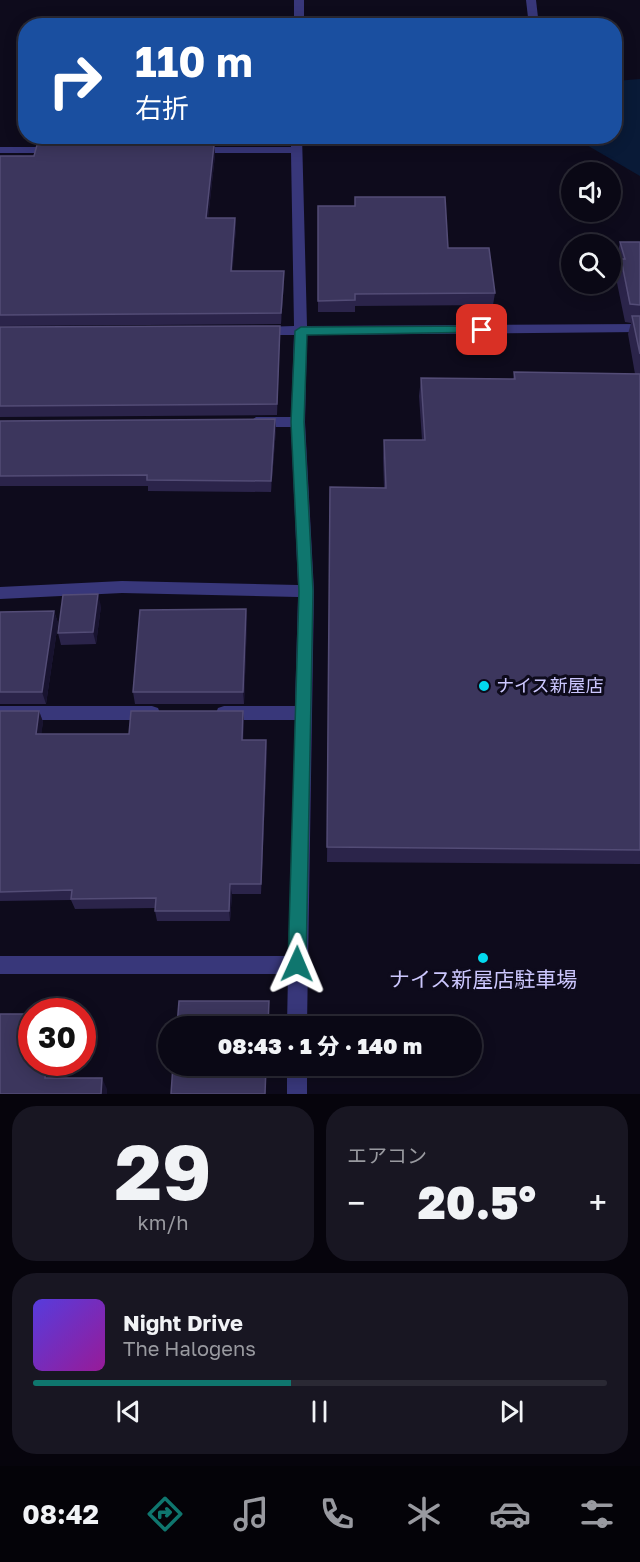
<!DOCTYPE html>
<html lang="ja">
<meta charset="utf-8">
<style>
body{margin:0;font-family:"Golos Text","Noto Sans JP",sans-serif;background:#181622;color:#f1f3f6;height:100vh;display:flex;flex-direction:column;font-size:22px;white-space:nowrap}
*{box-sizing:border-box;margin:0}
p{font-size:20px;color:#999aa0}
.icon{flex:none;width:33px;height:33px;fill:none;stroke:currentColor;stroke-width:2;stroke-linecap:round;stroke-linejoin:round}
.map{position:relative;height:1094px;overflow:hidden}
.side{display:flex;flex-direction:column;gap:12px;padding:12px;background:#06040c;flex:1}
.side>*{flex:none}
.top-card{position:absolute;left:18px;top:18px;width:604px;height:126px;border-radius:24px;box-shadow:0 3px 15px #0003,0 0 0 2px #2a2934;background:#1a4fa0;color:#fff;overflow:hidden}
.tools{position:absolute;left:561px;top:162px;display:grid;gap:12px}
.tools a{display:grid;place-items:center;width:60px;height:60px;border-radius:50%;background:#0a0815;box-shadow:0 3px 15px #0003,0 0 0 2px #2a2934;font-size:30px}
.speed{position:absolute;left:18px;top:998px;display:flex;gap:12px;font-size:30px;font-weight:700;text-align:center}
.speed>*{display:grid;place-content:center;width:78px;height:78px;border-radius:50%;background:#0a0815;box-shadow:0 3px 15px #0003,0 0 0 2px #2a2934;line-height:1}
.speed .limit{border:9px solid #d22;background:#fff;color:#111}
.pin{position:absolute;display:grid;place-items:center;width:51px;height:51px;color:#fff;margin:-26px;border-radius:12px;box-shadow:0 3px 9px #0006}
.me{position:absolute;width:66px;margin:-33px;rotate:1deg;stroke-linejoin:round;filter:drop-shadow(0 0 4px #0008)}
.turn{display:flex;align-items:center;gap:21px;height:126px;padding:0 18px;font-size:27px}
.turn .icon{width:78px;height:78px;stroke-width:2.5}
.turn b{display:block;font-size:42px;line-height:51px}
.big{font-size:45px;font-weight:800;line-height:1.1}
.side .tile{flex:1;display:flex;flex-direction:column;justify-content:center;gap:9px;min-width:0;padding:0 21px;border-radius:24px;background:#181622}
.side .dial{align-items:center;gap:0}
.dial b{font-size:78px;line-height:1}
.song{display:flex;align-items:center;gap:18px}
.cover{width:72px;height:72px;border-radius:9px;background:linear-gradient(135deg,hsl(250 70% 55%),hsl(300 70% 35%))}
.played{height:6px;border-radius:3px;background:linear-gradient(90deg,#0f766e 45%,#2a2934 45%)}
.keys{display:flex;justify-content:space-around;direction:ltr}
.heat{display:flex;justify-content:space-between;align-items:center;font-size:33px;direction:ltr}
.side .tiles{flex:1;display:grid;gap:12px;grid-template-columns:1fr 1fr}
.tile:last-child{grid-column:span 2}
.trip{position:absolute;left:158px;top:1016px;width:324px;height:60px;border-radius:30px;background:#0a0815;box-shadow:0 3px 15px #0003,0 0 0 2px #2a2934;font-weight:800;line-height:60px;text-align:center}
.dock{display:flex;height:96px;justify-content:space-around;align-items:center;background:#040308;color:#999aa0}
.dock .icon{width:42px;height:42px}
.dock .on{color:#0f766e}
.dock b{font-size:27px;color:#f1f3f6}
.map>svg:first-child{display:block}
</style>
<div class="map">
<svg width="640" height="1094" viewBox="0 0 640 1094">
<rect width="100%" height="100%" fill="#0e0b1c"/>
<!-- water -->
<path fill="#091a37" d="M640,79V176L573,137L615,136V81Z"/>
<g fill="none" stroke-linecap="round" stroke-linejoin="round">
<!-- minor -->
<path fill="#38377a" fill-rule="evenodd" d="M294,0H304V26H294Z
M526,0H536L539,26H529Z
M291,136H302L307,326L640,324V332L307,335L305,422L314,591L307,1026H287L288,974H0V956H289L295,720H224L218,718L216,713L218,708L224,706H295L298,597L122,593L0,599V587L122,581L298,585L291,427H256L249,422L256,417H291L294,335H262L256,331L262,327L294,326L291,153H193L187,150L193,147H291Z
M0,147H55L61,150L55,153H0Z
M0,706H152L158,708L160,713L158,718L152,720H0Z
M287,1065H307V1094H287Z"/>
</g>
<!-- wall -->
<path fill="#2b244a" d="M41,136H217L216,145H214L215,155L208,218H235L236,228L232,271H284V282L281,324L0,326V156H34L42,145Z
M318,206L448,248L495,293L493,305L355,306V312H318Z
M620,242H640V864L327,862L330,487L384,488L383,458L384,440H422L419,396L421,378L513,379L514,372L635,374L628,334L631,323L625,322L616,278L618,270L616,261Z
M280,326L277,415L0,417V327Z
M0,421L276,429L271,492L148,491V486H0Z
M101,606L96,644L61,645L58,633Z
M246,609L247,621L244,704H135L133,692Z
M54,611L58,623L46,704H0V612Z
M0,711H39L43,722L41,734H129L244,722L243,740H266L267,751L261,894H232L230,921H157L155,911V908L75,909L71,900L0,901Z"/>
<!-- shaded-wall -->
<path fill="#18132f" d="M214,145L215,155L207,229L206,218Z
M235,218L236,228L232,282L231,271Z
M284,271V282L281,324V313Z
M280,326V336L277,415V404Z
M275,419L276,429L271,492V481Z
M98,594L101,606L96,644L93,632Z
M246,609L247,621L244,704L243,692Z
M54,611L58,623L46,704L42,692Z
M39,711L43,722L40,745L36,734Z
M243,711L244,722L243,751L242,740Z
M266,740L267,751L261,894V884Z
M230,884L232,894L230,921L229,911Z
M269,1001V1026H268Z
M47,1062H55L51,1089L45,1078Z
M266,1065H267L266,1094H265Z
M102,1078L107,1089V1094H101Z"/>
<!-- building -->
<path fill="#3c365d" stroke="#534c76" stroke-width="1.5" d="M37,145H214L206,218H235L231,271H284L281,313L0,315V156H34Z
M355,197H445L448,248H489L495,293L355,294V300L318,301V206H355Z
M620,242H640V305L630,304L621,259H625Z
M632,316H640V354Z
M280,326L277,404L0,406V327Z
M514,372L640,374V850L327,847L330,487L386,488L384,440H425L421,378L515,379Z
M275,419L271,481L147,480V475L0,476V421Z
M98,594L93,632L58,633L63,595Z
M246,609L243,692H133L140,610Z
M54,611L42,692H0V612Z
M0,711H39L36,734H129L131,711H243L242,740H266L261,884H230L229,911H155L156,898L71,899L72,890L0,892Z
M179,1001H269L268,1026H177Z
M0,1014H32V1062H47L45,1078H102L101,1094H0Z
M173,1065H266L265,1094H171Z"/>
<!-- route -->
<path fill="#0f766e" stroke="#0a4d48" stroke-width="1.5" d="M482,326L486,327V332L307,335L304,422L313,591L306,964L303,971L297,973L291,971L288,964L299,591L291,422L295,331L301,327Z"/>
<!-- markers -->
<g fill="#03daee" stroke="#0e0b1c" stroke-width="2">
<circle cx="484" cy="686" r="6"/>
<circle cx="483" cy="958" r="6"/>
</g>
<g text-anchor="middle" stroke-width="6" stroke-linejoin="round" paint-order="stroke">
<!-- poi labels -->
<g font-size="18" fill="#ccc7fe" stroke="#0e0b1c" text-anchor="start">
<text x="496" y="692">ナイス新屋店</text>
</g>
<!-- near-poi labels -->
<g font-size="21" fill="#ccc7fe" stroke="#0e0b1c">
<text x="483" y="987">ナイス新屋店駐車場</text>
</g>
</g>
</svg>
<div class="tools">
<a><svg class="icon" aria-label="sound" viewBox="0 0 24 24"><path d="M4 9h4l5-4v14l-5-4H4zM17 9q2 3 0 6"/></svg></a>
<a><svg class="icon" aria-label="search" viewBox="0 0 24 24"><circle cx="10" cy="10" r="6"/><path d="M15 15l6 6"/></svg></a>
</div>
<div class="speed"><div class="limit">30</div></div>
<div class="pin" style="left:482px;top:330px;background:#d93025"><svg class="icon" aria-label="arrive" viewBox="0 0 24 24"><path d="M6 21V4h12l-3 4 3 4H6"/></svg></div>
<svg class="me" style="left:297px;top:964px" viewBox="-20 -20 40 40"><path d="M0-17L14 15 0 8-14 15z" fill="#0f766e" stroke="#fff" stroke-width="4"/></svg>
<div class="trip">08:43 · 1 分 · 140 m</div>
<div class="top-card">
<div class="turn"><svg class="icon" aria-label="right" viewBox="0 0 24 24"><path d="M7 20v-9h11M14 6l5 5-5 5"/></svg><div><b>110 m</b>右折</div></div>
</div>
</div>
<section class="side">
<div class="tiles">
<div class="tile dial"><b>29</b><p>km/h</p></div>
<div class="tile"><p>エアコン</p>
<div class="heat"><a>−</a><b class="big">20.5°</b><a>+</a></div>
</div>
<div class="tile">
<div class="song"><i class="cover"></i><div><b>Night Drive</b><p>The Halogens</p></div></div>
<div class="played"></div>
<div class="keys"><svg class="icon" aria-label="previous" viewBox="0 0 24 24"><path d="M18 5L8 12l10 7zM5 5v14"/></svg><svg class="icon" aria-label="pause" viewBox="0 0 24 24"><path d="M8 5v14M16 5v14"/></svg><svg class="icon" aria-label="next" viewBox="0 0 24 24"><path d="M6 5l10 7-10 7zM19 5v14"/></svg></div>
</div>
</div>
</section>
<nav class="dock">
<b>08:42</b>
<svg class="icon on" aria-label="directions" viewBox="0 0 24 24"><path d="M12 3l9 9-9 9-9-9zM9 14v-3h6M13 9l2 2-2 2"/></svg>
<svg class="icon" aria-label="music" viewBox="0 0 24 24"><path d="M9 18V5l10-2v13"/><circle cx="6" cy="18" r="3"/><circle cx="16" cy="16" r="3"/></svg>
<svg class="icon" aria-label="phone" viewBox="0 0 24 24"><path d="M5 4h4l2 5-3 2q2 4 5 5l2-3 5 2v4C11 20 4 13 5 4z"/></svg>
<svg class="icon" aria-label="climate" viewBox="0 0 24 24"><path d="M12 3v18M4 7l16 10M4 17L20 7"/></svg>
<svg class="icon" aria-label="car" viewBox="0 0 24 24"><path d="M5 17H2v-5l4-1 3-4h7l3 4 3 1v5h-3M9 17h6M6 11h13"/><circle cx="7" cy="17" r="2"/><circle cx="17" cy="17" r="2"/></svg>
<svg class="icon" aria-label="filters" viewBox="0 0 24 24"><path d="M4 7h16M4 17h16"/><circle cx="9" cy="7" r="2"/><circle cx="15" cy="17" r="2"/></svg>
</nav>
